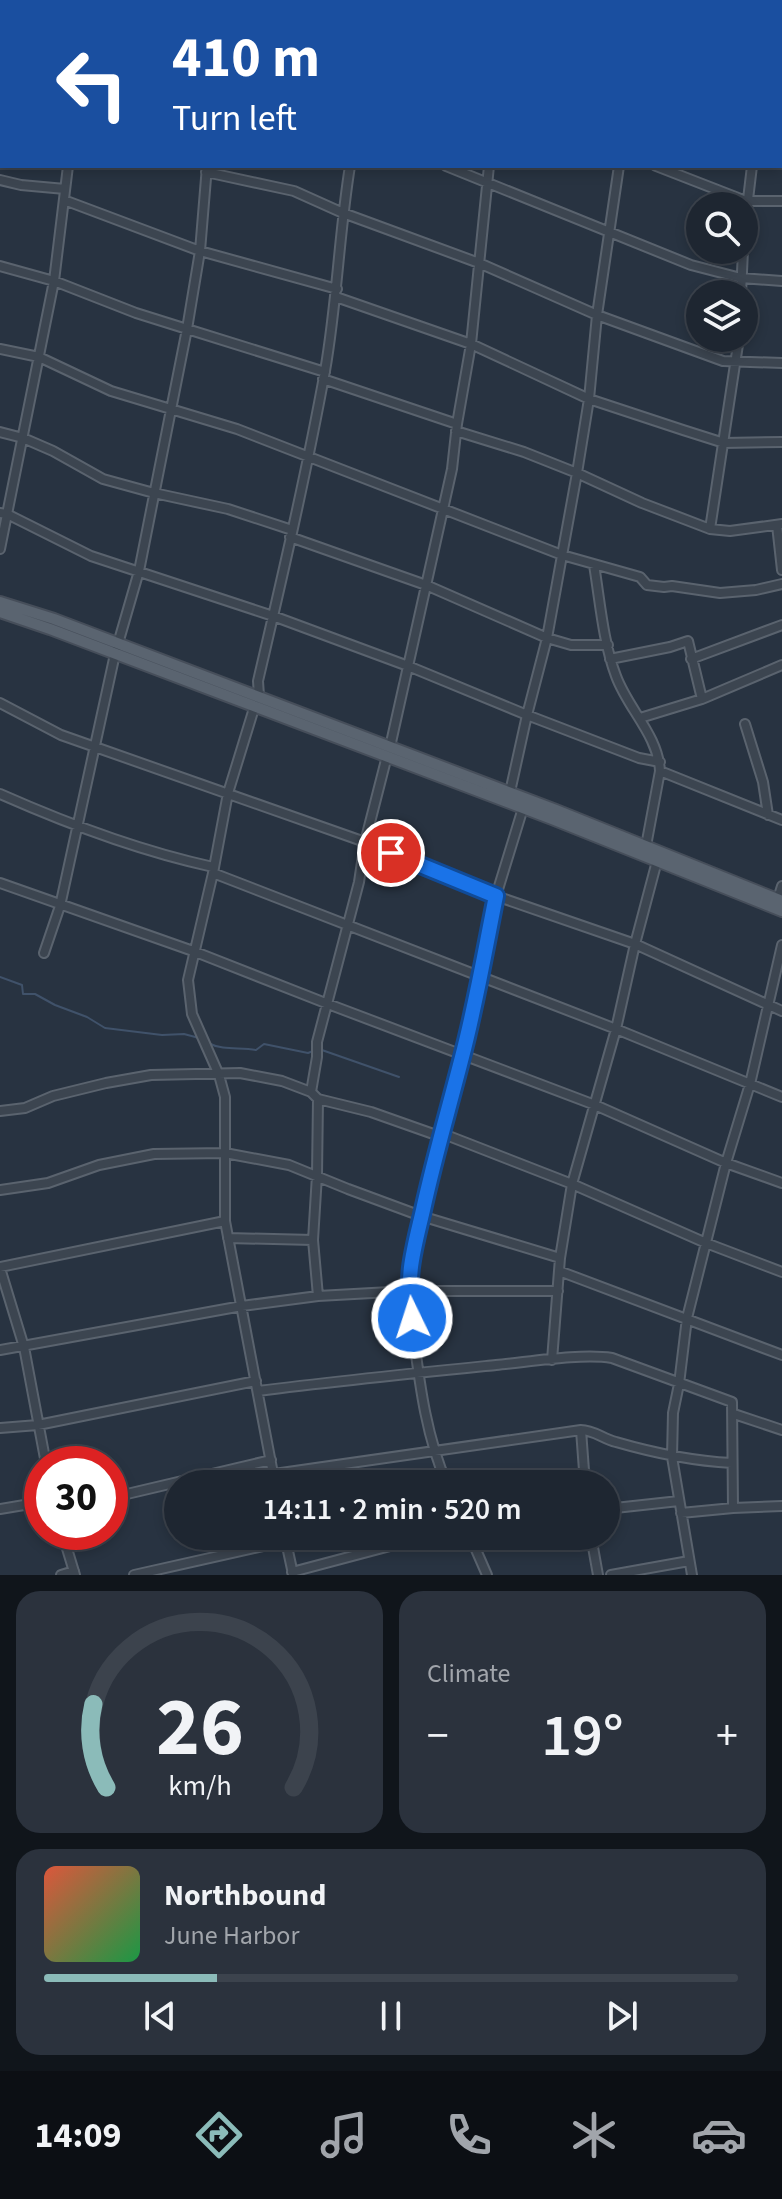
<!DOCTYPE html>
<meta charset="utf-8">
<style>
body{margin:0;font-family:"Source Sans 3",sans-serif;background:#2b323d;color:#f1f3f6;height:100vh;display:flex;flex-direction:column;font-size:30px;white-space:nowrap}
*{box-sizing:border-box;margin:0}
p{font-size:26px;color:#a1a5ab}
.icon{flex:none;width:44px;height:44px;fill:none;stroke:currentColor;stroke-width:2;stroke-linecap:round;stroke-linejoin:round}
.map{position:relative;height:1575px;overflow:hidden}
.side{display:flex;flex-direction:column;gap:16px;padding:16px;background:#10151b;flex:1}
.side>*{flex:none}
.top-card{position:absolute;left:0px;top:0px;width:782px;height:168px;box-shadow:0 4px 12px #0003,0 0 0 2px #3c434d;background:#1a4fa0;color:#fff;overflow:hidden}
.buttons{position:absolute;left:686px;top:192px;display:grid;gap:16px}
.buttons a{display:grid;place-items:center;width:72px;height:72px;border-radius:50%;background:#1e2631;box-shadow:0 4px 12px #0003,0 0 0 2px #3c434d;font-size:40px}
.speed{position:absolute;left:24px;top:1446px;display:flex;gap:16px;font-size:40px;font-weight:700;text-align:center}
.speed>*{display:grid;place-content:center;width:104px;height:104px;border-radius:50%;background:#1e2631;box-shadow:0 4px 12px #0003,0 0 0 2px #3c434d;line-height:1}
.speed .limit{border:12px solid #d22;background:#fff;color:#111}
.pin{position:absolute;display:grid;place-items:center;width:68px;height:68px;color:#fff;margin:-34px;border:4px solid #fff;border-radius:50%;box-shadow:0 2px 8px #0007}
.me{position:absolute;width:88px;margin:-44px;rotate:356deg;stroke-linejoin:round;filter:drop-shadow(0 0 6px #0008)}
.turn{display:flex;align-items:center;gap:28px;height:168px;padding:0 40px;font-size:36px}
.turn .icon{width:104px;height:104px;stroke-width:2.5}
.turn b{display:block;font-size:56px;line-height:68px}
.big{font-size:60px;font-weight:600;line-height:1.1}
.side .card{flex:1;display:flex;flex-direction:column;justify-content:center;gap:12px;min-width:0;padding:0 28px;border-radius:24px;background:#2b323d}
.side .dial{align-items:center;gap:0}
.dial svg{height:208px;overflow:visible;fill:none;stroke:#3c434d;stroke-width:7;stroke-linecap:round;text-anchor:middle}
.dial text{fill:#f1f3f6;stroke:none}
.song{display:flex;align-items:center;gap:24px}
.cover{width:96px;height:96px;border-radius:12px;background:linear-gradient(135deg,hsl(10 70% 55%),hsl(140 70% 35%))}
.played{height:8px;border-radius:4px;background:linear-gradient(90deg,#8bbbb9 25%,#3c434d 25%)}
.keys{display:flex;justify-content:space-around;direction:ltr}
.heat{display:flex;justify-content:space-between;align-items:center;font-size:44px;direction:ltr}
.side .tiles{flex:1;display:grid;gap:16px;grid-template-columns:1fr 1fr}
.card:last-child{grid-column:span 2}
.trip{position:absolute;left:164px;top:1470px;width:456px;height:80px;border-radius:40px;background:#1e2631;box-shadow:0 4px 12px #0003,0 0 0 2px #3c434d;font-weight:600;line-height:80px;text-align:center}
.tabs{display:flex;height:128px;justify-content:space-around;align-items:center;background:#0c0f14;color:#a1a5ab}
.tabs .icon{width:56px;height:56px}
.tabs .current{color:#8bbbb9}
.tabs b{font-size:36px;color:#f1f3f6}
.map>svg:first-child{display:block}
</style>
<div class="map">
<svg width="782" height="1575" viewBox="0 0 782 1575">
<rect width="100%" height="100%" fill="#283341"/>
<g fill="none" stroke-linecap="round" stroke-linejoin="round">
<!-- stream -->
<path stroke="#40526a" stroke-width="2" d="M0,977L22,985L23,994H35L55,1005L87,1017L105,1028L162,1035L184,1034L199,1038
M208,1043C224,1051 239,1047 256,1050L264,1044L308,1053L313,1051
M319,1049L399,1077"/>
<!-- minor casing -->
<g stroke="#5a636e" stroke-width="12">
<path id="minor" d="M150,0L162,2
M455,0L461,2
M751,0V2
M87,2V0
M229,2V0
M368,2V0
M506,2V0
M638,2V0
M0,11H2
M780,44L782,43
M0,92H2
M780,120H782
M446,166L691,265L741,278L782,281
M656,166L746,201H782
M206,172L294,191L343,213L479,263L597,315L723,361L782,363
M0,180L21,185L65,189
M64,200L200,251L337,289
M744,233L752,166
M0,266L54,281L136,313L187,329L325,372
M741,294L743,250
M336,297L471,344L589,399L683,430L724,443L782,442
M0,349L39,357L111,391L237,429L562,555L640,577L647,585L664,587L672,586L720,593L756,590L782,584
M323,379L457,424
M456,431L524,452L577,473L642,503L710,529L730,531L782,524
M0,432L23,438L53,451L103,479L154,493L228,509L292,530
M0,513L7,514L91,556L273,616L408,666L527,715L639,758L660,762
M777,525L782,570
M710,529L739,338
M290,537L426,585L547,638L571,645H608
M0,549L54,281L68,166
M594,565C600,601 603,642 616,676C628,709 658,735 660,771L646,846
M610,659L670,647L688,641L702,699
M691,659L782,625
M259,696L258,681C282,578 306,475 325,371C337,303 339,234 350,166
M0,703L61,735L365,842L496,896L635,944L782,1011
M255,705L228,793L213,873L188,980L192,1014L219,1075L225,1097V1221L275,1484
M640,718L702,699L782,665
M745,724L763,782L768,815
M390,747L452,469L457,424L471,344L489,166
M660,771L782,820
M510,792L527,715L547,638L577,473L589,399L597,315L619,166
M0,794C70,825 139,851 213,867
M213,873L616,1029L782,1097
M0,883L193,951L328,1004L595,1105L726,1163L782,1183
M778,899L782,886
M44,953L60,906L115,654L139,571L187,329L200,251L207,166
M311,1092L317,1057V1042L359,882L365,842L387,756
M0,1111L25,1108L53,1096L106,1083L151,1075L240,1073L282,1081L311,1092L318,1099L371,1112L439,1136
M441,1133L572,1184L706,1243L782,1272
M0,1190L48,1183L99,1165L154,1154L225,1153L289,1165L348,1189L421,1216L560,1258
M228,1238L313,1240
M0,1267L225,1221
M0,1268L24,1347L46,1464
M559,1271L782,1355
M318,1296L313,1240L317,1175L318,1099
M0,1350L242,1306L318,1296L408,1291H558
M552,1360L560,1258L572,1184L616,1029L635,944L657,861
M258,1391C337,1381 417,1373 496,1365C529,1362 581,1353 612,1358L732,1402L733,1508
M734,1414L782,1430
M0,1428L38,1425L256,1381
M581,1430L585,1484
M274,1474L581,1430C594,1430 603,1439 616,1442C654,1453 692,1461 732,1463
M447,1484C427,1439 420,1387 414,1339C411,1316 408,1294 409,1271L439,1136L463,1055L496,896L523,808
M110,1498L271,1460
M0,1509L42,1502
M606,1509L679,1501
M681,1513L733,1508L782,1506
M62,1532L75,1575
M470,1536L487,1575
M591,1536L598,1575
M285,1537L293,1574
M292,1572L428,1536
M61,1575L74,1571
M134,1575L286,1541
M611,1575L689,1561
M692,1575L672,1457L673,1413L679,1384L687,1318L726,1163L750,1084L782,945"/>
</g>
<!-- major casing -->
<g stroke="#464e5a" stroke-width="14">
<path id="major" d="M0,602L54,619L556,810L782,901
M0,612L50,629L552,819L782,911"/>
</g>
<!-- minor -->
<use href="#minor" stroke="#3c4550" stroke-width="8"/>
<!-- major -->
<use href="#major" stroke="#5a6470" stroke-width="10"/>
</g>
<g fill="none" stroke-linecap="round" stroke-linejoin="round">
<!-- route casing -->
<g stroke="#114b97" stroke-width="20">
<path id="route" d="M391,853L496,896C485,950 476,1004 462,1057C449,1108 434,1159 423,1210C413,1253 406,1273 412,1318"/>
</g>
<!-- route -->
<use href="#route" stroke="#1a73e8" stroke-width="14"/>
</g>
</svg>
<div class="buttons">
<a><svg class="icon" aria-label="search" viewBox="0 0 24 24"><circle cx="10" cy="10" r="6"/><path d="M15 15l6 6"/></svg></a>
<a><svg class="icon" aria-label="layers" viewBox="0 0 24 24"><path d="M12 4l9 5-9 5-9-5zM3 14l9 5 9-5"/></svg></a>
</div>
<div class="speed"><div class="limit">30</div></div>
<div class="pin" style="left:391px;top:853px;background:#d93025"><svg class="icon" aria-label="arrive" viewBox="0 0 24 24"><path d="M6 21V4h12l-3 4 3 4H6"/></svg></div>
<svg class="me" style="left:412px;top:1318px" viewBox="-20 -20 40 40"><circle r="17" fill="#1a73e8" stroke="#fff" stroke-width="3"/><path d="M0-11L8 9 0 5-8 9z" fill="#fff"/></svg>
<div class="trip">14:11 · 2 min · 520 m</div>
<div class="top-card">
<div class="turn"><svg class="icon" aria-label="left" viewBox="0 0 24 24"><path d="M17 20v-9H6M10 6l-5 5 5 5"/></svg><div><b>410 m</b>Turn left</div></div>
</div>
</div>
<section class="side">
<div class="tiles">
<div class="card dial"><svg viewBox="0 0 100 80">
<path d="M14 69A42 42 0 1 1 86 69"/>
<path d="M14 69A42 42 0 0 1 9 37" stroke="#8bbbb9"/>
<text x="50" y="56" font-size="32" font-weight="700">26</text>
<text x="50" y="72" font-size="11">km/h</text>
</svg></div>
<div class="card"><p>Climate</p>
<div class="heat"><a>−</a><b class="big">19°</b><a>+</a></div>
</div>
<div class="card">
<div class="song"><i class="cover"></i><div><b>Northbound</b><p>June Harbor</p></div></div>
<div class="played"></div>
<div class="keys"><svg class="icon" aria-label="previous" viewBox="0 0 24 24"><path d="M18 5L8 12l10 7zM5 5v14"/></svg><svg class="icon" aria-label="pause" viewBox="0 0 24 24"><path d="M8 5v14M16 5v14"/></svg><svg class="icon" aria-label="next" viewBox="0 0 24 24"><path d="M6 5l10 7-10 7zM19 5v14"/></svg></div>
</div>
</div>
</section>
<nav class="tabs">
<b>14:09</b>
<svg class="icon current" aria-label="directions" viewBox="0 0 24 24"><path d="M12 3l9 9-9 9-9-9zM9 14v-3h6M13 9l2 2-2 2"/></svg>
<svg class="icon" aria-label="music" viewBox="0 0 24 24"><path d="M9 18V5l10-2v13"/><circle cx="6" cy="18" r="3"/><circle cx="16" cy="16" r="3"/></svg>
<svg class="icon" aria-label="phone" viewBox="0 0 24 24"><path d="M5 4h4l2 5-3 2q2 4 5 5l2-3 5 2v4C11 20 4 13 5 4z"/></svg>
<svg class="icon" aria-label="climate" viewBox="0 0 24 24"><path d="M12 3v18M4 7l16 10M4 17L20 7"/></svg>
<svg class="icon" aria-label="car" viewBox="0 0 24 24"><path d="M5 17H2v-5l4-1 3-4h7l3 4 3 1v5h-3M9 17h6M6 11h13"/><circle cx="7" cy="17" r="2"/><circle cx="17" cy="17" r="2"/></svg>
</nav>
